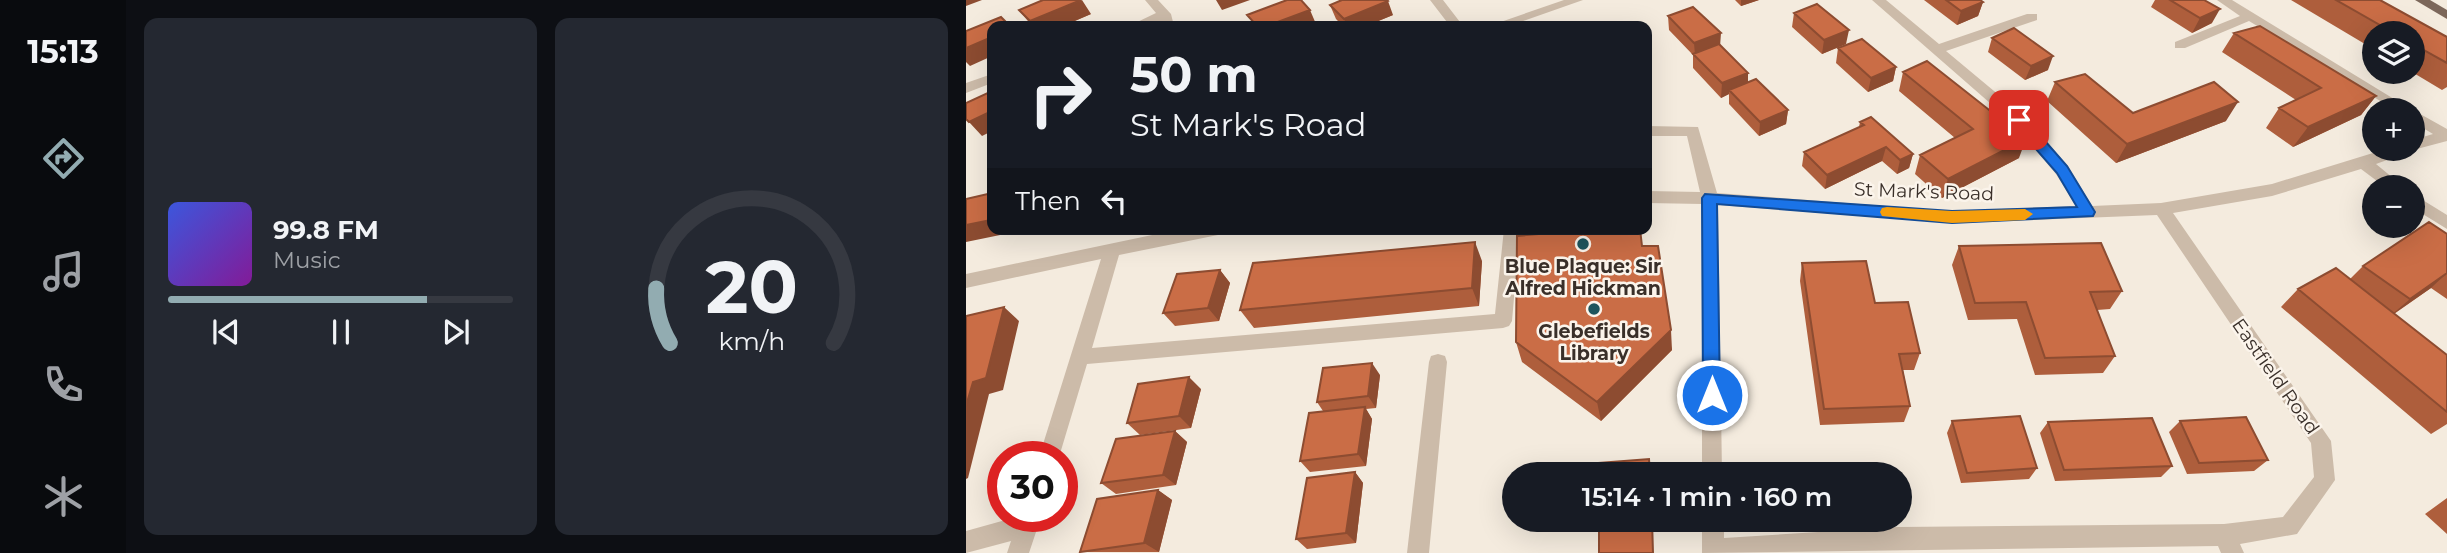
<!DOCTYPE html>
<meta charset="utf-8">
<style>
body{margin:0;font-family:Montserrat,sans-serif;background:#242831;color:#f1f3f6;height:100vh;display:flex;flex-direction:column;font-size:26px;white-space:nowrap}
*{box-sizing:border-box;margin:0}
p{font-size:23px;color:#9ea1a6}
.icon{flex:none;width:38px;height:38px;fill:none;stroke:currentColor;stroke-width:2;stroke-linecap:round;stroke-linejoin:round}
.map{position:relative;flex:1;overflow:hidden}
.side{display:flex;flex-direction:column;gap:18px;padding:18px;background:#0d0f14;width:840px}
.side>*{flex:none}
.top-card{position:absolute;left:21px;top:21px;width:665px;height:214px;border-radius:14px;box-shadow:0 7px 28px #0002;background:#171b24;color:#f1f3f6;overflow:hidden}
.buttons{position:absolute;left:1396px;top:21px;display:grid;gap:14px}
.buttons a{display:grid;place-items:center;width:63px;height:63px;border-radius:50%;background:#171b24;box-shadow:0 7px 28px #0002;font-size:35px}
.speed{position:absolute;left:21px;top:441px;display:flex;gap:14px;font-size:35px;font-weight:700;text-align:center}
.speed>*{display:grid;place-content:center;width:91px;height:91px;border-radius:50%;background:#171b24;box-shadow:0 7px 28px #0002;line-height:1}
.speed .limit{border:10px solid #d22;background:#fff;color:#111}
.pin{position:absolute;display:grid;place-items:center;width:60px;height:60px;color:#fff;margin:-30px;border-radius:14px;box-shadow:0 4px 10px #0006}
.me{position:absolute;width:77px;margin:-38px;rotate:0deg;stroke-linejoin:round;filter:drop-shadow(0 0 5px #0008)}
.turn{display:flex;align-items:center;gap:24px;height:147px;padding:0 28px;font-size:32px}
.turn .icon{width:91px;height:91px;stroke-width:2.5}
.turn b{display:block;font-size:49px;line-height:60px}
.then{display:flex;align-items:center;height:66px;padding:0 28px;background:#0003;gap:14px;font-size:26px}
.side .card{flex:1;display:flex;flex-direction:column;justify-content:center;gap:10px;min-width:0;padding:0 24px;border-radius:14px;background:#242831}
.side .dial{align-items:center;gap:0}
.dial svg{height:182px;overflow:visible;fill:none;stroke:#363941;stroke-width:7;stroke-linecap:round;text-anchor:middle}
.dial text{fill:#f1f3f6;stroke:none}
.song{display:flex;align-items:center;gap:21px}
.cover{width:84px;height:84px;border-radius:10px;background:linear-gradient(135deg,hsl(230 70% 55%),hsl(290 70% 35%))}
.played{height:7px;border-radius:4px;background:linear-gradient(90deg,#92acb1 75%,#363941 75%)}
.keys{display:flex;justify-content:space-around;direction:ltr}
.side .tiles{flex:1;display:grid;gap:18px;grid-template-columns:repeat(2,1fr)}
.trip{position:absolute;left:536px;top:462px;width:410px;height:70px;border-radius:35px;background:#171b24;box-shadow:0 7px 28px #0002;font-weight:600;line-height:70px;text-align:center}
main{display:flex;flex:1;min-height:0}
.menu{display:flex;flex-direction:column;width:126px;justify-content:space-around;align-items:center;background:#090b0e;color:#9ea1a6}
.menu .icon{width:49px;height:49px}
.menu .active{color:#92acb1}
.menu b{font-size:32px;color:#f1f3f6}
.map>svg:first-child{display:block}
</style>
<main>
<nav class="menu">
<b>15:13</b>
<svg class="icon active" aria-label="directions" viewBox="0 0 24 24"><path d="M12 3l9 9-9 9-9-9zM9 14v-3h6M13 9l2 2-2 2"/></svg>
<svg class="icon" aria-label="music" viewBox="0 0 24 24"><path d="M9 18V5l10-2v13"/><circle cx="6" cy="18" r="3"/><circle cx="16" cy="16" r="3"/></svg>
<svg class="icon" aria-label="phone" viewBox="0 0 24 24"><path d="M5 4h4l2 5-3 2q2 4 5 5l2-3 5 2v4C11 20 4 13 5 4z"/></svg>
<svg class="icon" aria-label="climate" viewBox="0 0 24 24"><path d="M12 3v18M4 7l16 10M4 17L20 7"/></svg>
</nav>
<section class="side">
<div class="tiles">
<div class="card">
<div class="song"><i class="cover"></i><div><b>99.8 FM</b><p>Music</p></div></div>
<div class="played"></div>
<div class="keys"><svg class="icon" aria-label="previous" viewBox="0 0 24 24"><path d="M18 5L8 12l10 7zM5 5v14"/></svg><svg class="icon" aria-label="pause" viewBox="0 0 24 24"><path d="M8 5v14M16 5v14"/></svg><svg class="icon" aria-label="next" viewBox="0 0 24 24"><path d="M6 5l10 7-10 7zM19 5v14"/></svg></div>
</div>
<div class="card dial"><svg viewBox="0 0 100 80">
<path d="M14 69A42 42 0 1 1 86 69"/>
<path d="M14 69A42 42 0 0 1 8 45" stroke="#92acb1"/>
<text x="50" y="56" font-size="32" font-weight="700">20</text>
<text x="50" y="72" font-size="11">km/h</text>
</svg></div>
</div>
</section>
<div class="map">
<svg width="1481" height="553" viewBox="0 0 1481 553">
<rect width="100%" height="100%" fill="#f4ebde"/>
<g fill="none" stroke-linecap="round" stroke-linejoin="round">
<!-- minor -->
<path fill="#ccbba9" fill-rule="evenodd" d="M179,0H192L205,14L208,26H196L194,21L180,26H163L190,13Z
M464,0H477L497,26H484Z
M598,0H617L543,26H523Z
M906,0H920L973,44L1061,14H1071V20L980,51L1058,116L1102,166L1126,206L1195,203L1306,184L1420,149H1447V140L1467,134L1447,122V110L1481,129V141L1447,150L1443,149L1440,153L1410,164L1438,187H1419L1395,169L1306,196L1207,213L1365,441L1369,480L1331,534L1274,544L1278,553H1255L1252,546L736,553V520H758V538L932,527L1258,524L1317,517L1348,477L1345,443L1191,215L986,223L752,205L756,474H736V204L681,203V191L734,192L721,136H681V126L732,127L751,193L986,211L1110,206L1090,174L1048,124Z
M1251,0H1266L1446,110H1429L1283,21L1219,48H1209V42L1274,16Z
M26,74V83L0,93V83Z
M1447,194L1481,215V229L1447,208Z
M260,229L252,235L153,255L126,348L529,314L538,229H554L546,321L543,326L537,328L121,364L93,457H73L135,259L0,288V274L210,230Z
M472,354L479,356L481,362L463,553H441L463,362L465,356Z
M54,516L75,517L63,553H41L45,541L0,553V531Z"/>
<!-- major -->
<path fill="#7c675a" fill-rule="evenodd" d="M1449,0H1464L1481,10V19Z"/>
</g>
<!-- wall -->
<path fill="#ae5e3c" d="M769,0H793L775,6Z
M958,0H1014L1017,2L1012,16L991,25Z
M1189,0H1238L1246,23L1226,33L1185,7Z
M1325,0H1414L1481,37V87L1476,90L1446,72H1447V33H1409V50Z
M364,5L427,15L400,26H377L370,19Z
M53,10L125,14L97,26H66Z
M828,13L880,44L856,54L826,27Z
M702,16L754,45L782,73V82L822,110L820,124L793,136L763,104V94L755,98L727,68V55L703,30Z
M1268,33L1410,96L1395,115L1327,147L1300,128L1313,108L1330,100L1256,52Z
M1026,38L1082,70L1059,80L1022,52Z
M872,48L930,67L927,81L902,92L870,63Z
M937,72L1053,158L976,198L949,174L954,155L989,138L933,91Z
M1089,82L1167,113L1260,121L1150,163L1081,101Z
M894,122L947,154L943,168L931,174L916,161L859,189L836,166L838,152L893,127Z
M619,230L676,246L706,350L635,421L556,362L550,342Z
M1481,234V299L1465,288L1428,314L1481,355V424L1465,434L1315,307L1332,289L1384,279L1397,266Z
M993,246L1156,291L1144,309L1131,310L1149,356L1137,373L1069,375L1051,319L1002,320L986,265Z
M516,261L513,306L288,328L274,310Z
M836,263L909,303L954,353L948,370H937L944,406L938,422L854,425L834,281Z
M254,270L264,283L253,321L209,326L197,313Z
M414,375L410,408L400,409L406,419L400,466L344,472L334,461L357,411L351,402Z
M235,389L225,428L174,435L161,423Z
M986,421L1071,468L1063,479L995,483L981,433Z
M1214,421L1302,460L1288,471L1221,474L1203,432Z
M1082,422L1206,466L1195,477L1089,481L1074,433Z
M209,431L221,442L210,485L150,494L135,483Z
M389,472L397,483L390,543L341,549L330,539Z
M192,490L206,500L193,552H114Z
M1481,498V534L1459,514Z"/>
<!-- shaded-wall -->
<path fill="#8d4c31" d="M0,0H16L0,6Z
M116,0L125,14L97,26H68L64,21Z
M250,0H284L256,10Z
M775,0H793L775,6Z
M422,1L427,15L400,26H381L378,19Z
M1017,2L1012,16L991,25L995,11Z
M1254,9L1246,23L1226,33L1234,18Z
M344,10L350,24L344,26H301Z
M883,30L880,44L856,54L858,40Z
M755,33L754,47L729,55L728,43Z
M26,37V56L4,66L0,62V48Z
M1087,56L1082,70L1059,80L1065,66Z
M930,67L927,81L902,92L905,78Z
M782,73V87L763,90V94L755,98L756,83Z
M1410,96L1395,115L1327,147L1342,127Z
M1272,102L1260,121L1150,163L1161,144Z
M822,110L820,124L793,136L794,122Z
M26,111V131L16,136L3,122Z
M1060,139L1053,158L976,198L982,179Z
M920,147L916,161L859,189L861,175Z
M947,154L943,168L931,174L934,160Z
M26,213V229H40L39,234L0,242V225Z
M509,242L516,261L513,306L506,288Z
M254,270L264,283L253,321L242,308Z
M1481,273L1465,288L1423,317L1444,299Z
M38,307L53,321L37,390L23,394L2,478L0,479V406L7,382Z
M705,330L706,350L635,421L631,402Z
M406,363L414,375L410,408L402,396Z
M223,377L235,389L225,428L213,416Z
M399,407L406,419L400,466L392,454Z
M209,431L221,442L210,485L197,475Z
M389,472L397,483L390,543L380,533Z
M192,490L206,500L193,552L178,543Z"/>
<!-- building -->
<path fill="#ca6d46" stroke="#8d4c31" stroke-width="2" d="M77,0H115L64,21L53,10Z
M321,0H335L344,10L301,26H291L281,15Z
M376,0H421L422,1L378,19L364,5Z
M980,0H1014L1017,2L995,11Z
M1204,0H1238L1254,9L1234,18Z
M1370,0H1414L1481,37V63L1447,44V33H1428Z
M851,4L883,30L858,40L828,13Z
M727,7L755,33L728,43L702,16Z
M35,17L44,26H26V37L0,48V31Z
M1294,26L1410,96L1342,127L1313,108L1355,88L1268,33Z
M1048,28L1087,56L1065,66L1026,38Z
M896,39L930,67L905,78L872,48Z
M753,44L782,73L756,83L727,54Z
M961,61L1060,139L982,179L954,155L1007,129L937,72Z
M1119,74L1167,113L1248,82L1272,102L1161,144L1089,82Z
M790,79L822,110L794,122L763,90Z
M26,91V111L3,122L0,119V103Z
M905,117L947,154L934,160L920,147L861,175L838,152L898,125L894,122Z
M26,193V213L25,220L0,225V199Z
M1463,222L1481,234V273L1444,299L1397,266Z
M585,229H619V230L631,229H674L676,246H692L705,330L631,402L550,342L551,236L584,233Z
M509,242L506,288L274,310L287,263Z
M1135,243L1156,291L1124,292L1149,356L1079,358L1060,302L1009,303L993,246Z
M900,261L909,303L942,302L954,353L933,354L944,406L858,409L836,263Z
M1370,268L1481,355V412L1332,289Z
M254,270L242,308L197,313L211,274Z
M38,307L20,378L7,382L0,406V316Z
M406,363L402,396L351,402L357,368Z
M223,377L213,416L161,423L172,384Z
M399,407L392,454L334,461L343,413Z
M1054,416L1071,468L1001,473L986,421Z
M1280,417L1302,460L1233,463L1214,421Z
M1186,418L1206,466L1098,470L1082,422Z
M209,431L197,475L135,483L150,439Z
M683,459L684,474H633V463Z
M389,472L380,533L330,539L341,478Z
M192,490L178,543L114,552L131,499Z
M633,520H686L687,553H633Z"/>
<!-- route -->
<path fill="#1a73e8" stroke="#114b97" stroke-width="2" d="M1053,116L1058,117L1101,166L1129,212L1127,216L986,223L751,204L754,395L752,401L746,403L739,401L737,395L736,198L739,194L986,211L1111,207L1091,173L1048,124V117Z"/>
<!-- slow -->
<path fill="#f59e0b" d="M921,207L986,211L1059,209L1067,214L1059,220L986,223L916,216L914,212L916,208Z"/>
<!-- markers -->
<g fill="#1d555d" stroke="#fbf4eb" stroke-width="2.5">
<circle cx="617" cy="244" r="7"/>
<circle cx="628" cy="309" r="7"/>
</g>
<g text-anchor="middle" stroke-width="5" stroke-linejoin="round" paint-order="stroke">
<!-- street labels -->
<g font-size="19" fill="#392f29" stroke="#fbf4eb">
<text transform="translate(958 191) rotate(2)" y="7">St Mark's Road</text>
<text transform="translate(1310 376) rotate(55)" y="7">Eastfield Road</text>
</g>
<!-- poi labels -->
<g font-size="19" font-weight="bold" fill="#392f29" stroke="#fbf4eb">
<text x="617" y="273">Blue Plaque: Sir<tspan x="617" dy="22">Alfred Hickman</tspan></text>
<text x="628" y="338">Glebefields<tspan x="628" dy="22">Library</tspan></text>
</g>
</g>
</svg>
<div class="buttons">
<a><svg class="icon" aria-label="layers" viewBox="0 0 24 24"><path d="M12 4l9 5-9 5-9-5zM3 14l9 5 9-5"/></svg></a>
<a>+</a>
<a>−</a>
</div>
<div class="speed"><div class="limit">30</div></div>
<div class="pin" style="left:1053px;top:120px;background:#d93025"><svg class="icon" aria-label="arrive" viewBox="0 0 24 24"><path d="M6 21V4h12l-3 4 3 4H6"/></svg></div>
<svg class="me" style="left:746px;top:395px" viewBox="-20 -20 40 40"><circle r="17" fill="#1a73e8" stroke="#fff" stroke-width="3"/><path d="M0-11L8 9 0 5-8 9z" fill="#fff"/></svg>
<div class="trip">15:14 · 1 min · 160 m</div>
<div class="top-card">
<div class="turn"><svg class="icon" aria-label="right" viewBox="0 0 24 24"><path d="M7 20v-9h11M14 6l5 5-5 5"/></svg><div><b>50 m</b>St Mark's Road</div></div>
<div class="then">Then<svg class="icon" aria-label="left" viewBox="0 0 24 24"><path d="M17 20v-9H6M10 6l-5 5 5 5"/></svg></div>
</div>
</div>
</main>
